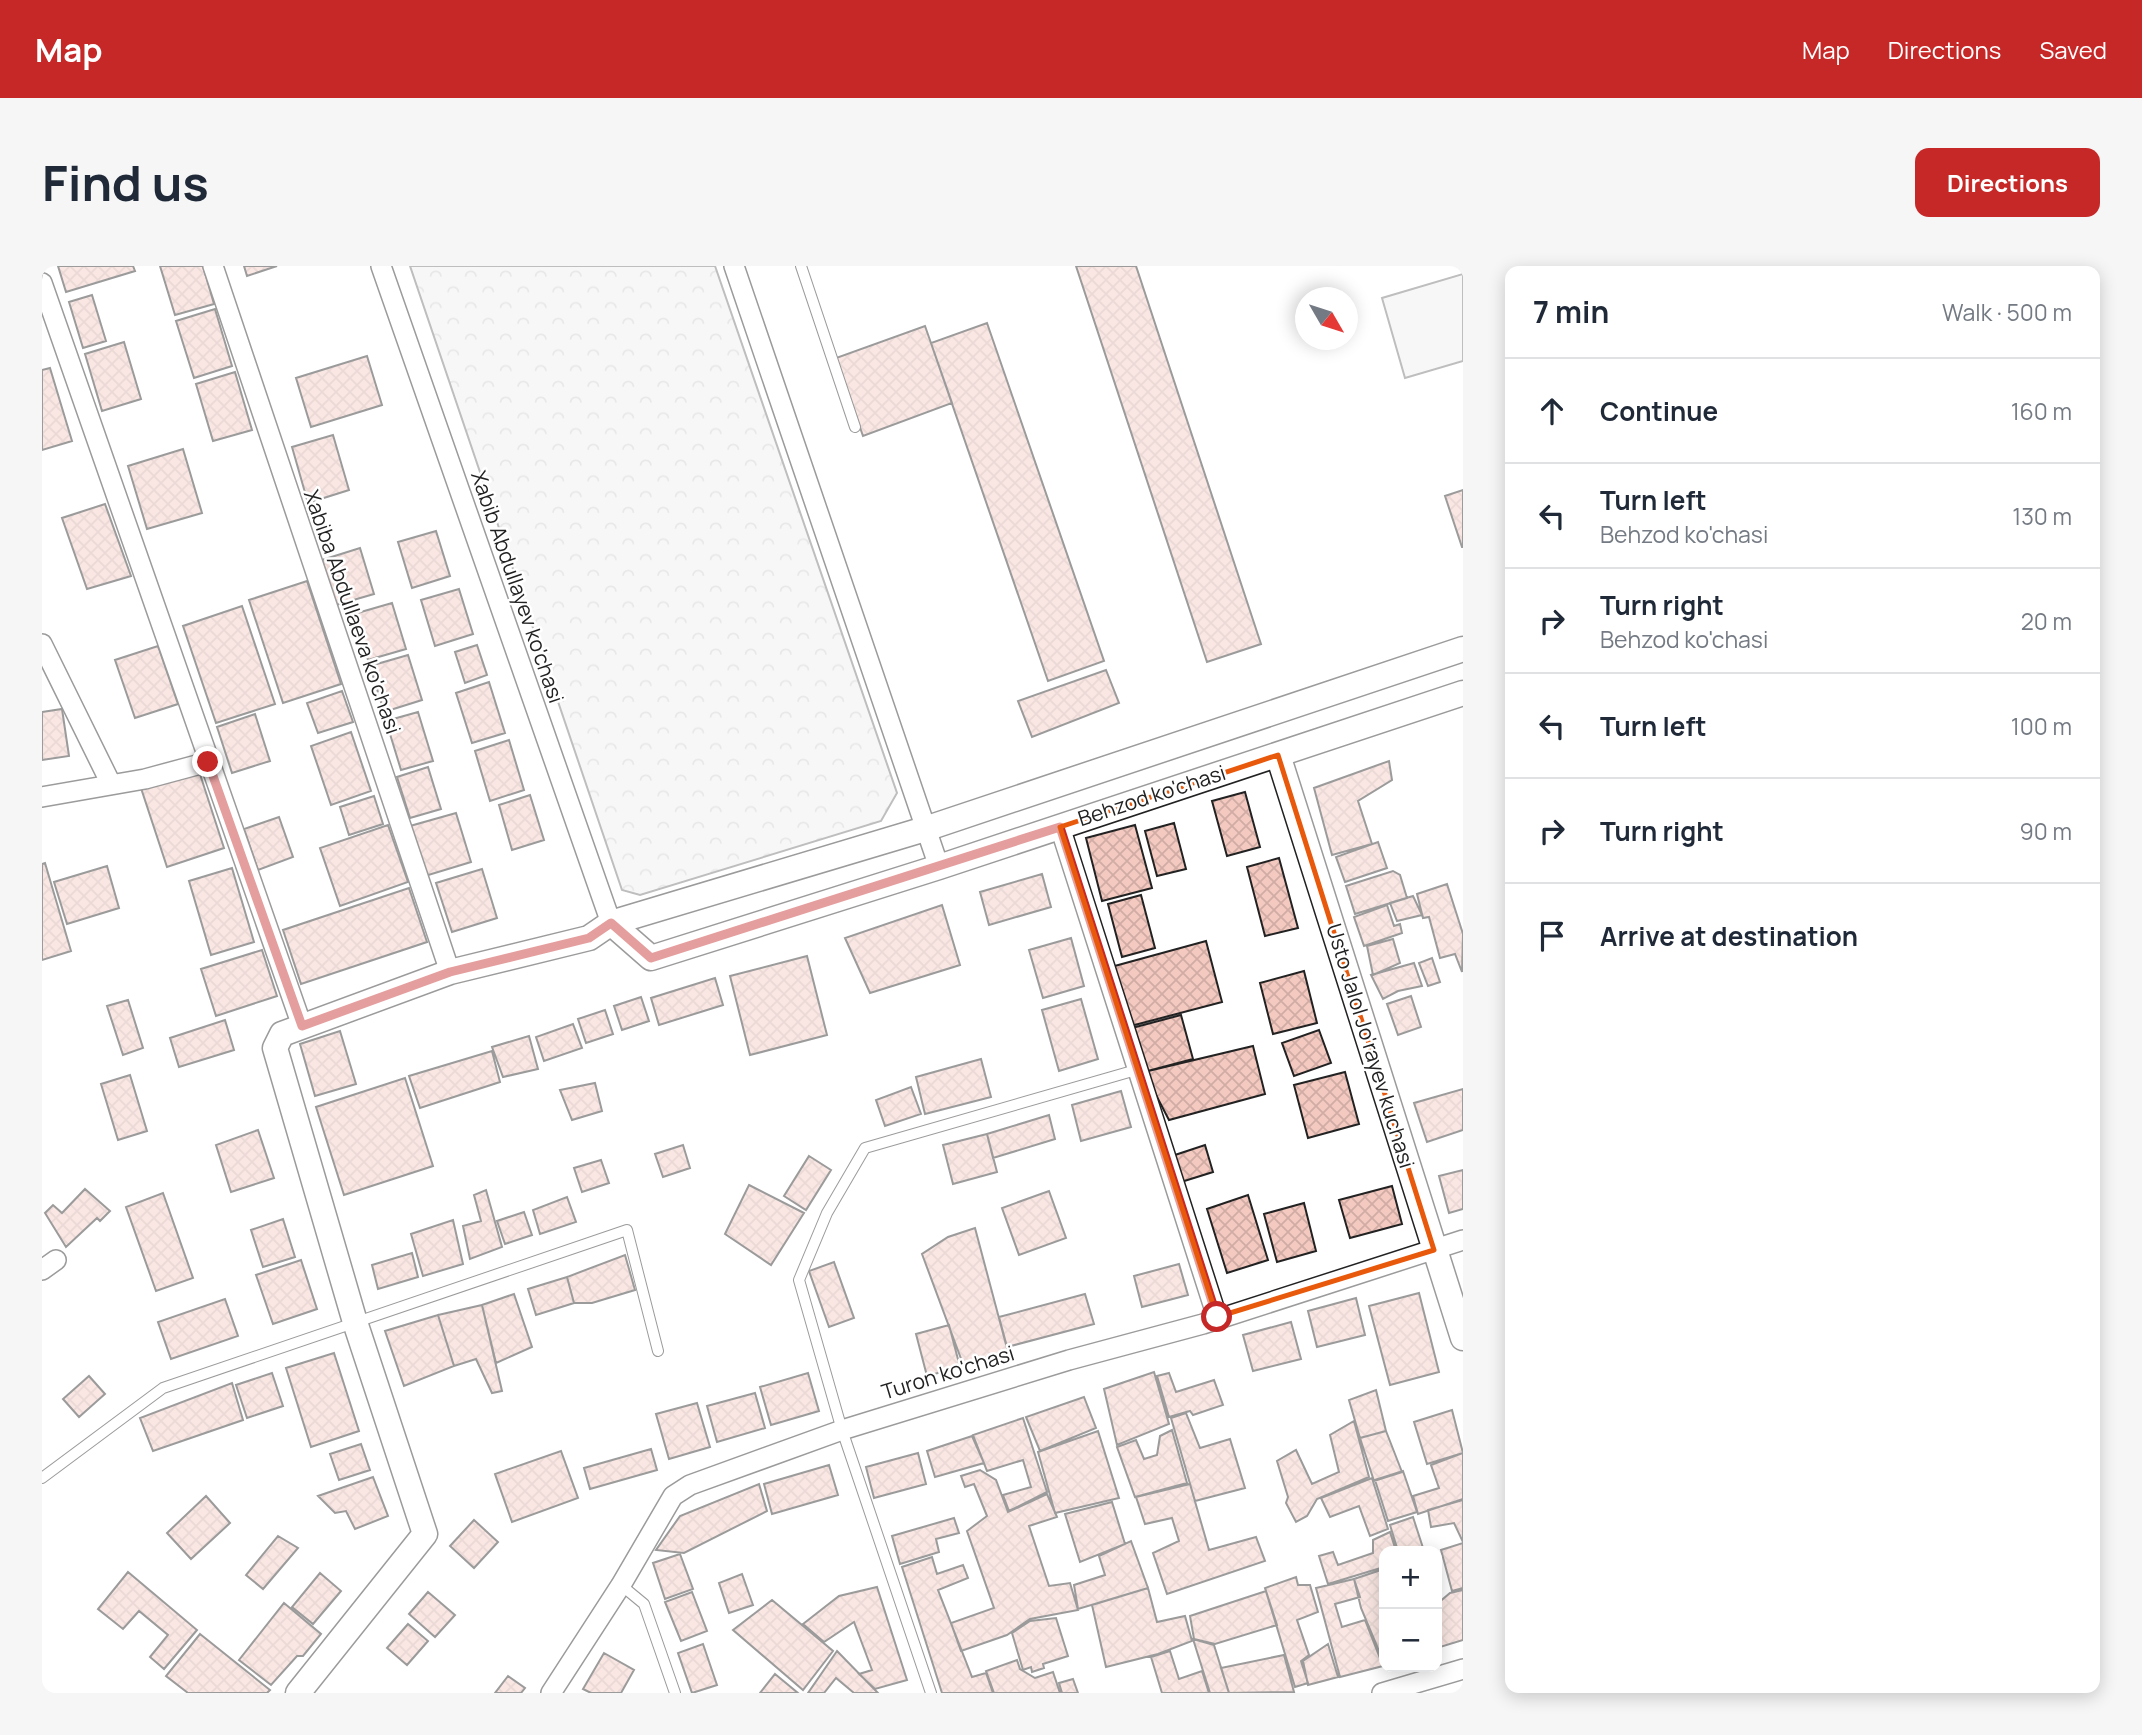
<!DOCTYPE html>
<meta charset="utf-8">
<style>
body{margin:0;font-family:Manrope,sans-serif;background:#f6f6f7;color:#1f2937}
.controls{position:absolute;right:21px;bottom:21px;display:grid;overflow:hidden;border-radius:14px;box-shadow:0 4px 18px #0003}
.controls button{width:63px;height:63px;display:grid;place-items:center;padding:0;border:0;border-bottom:2px solid #e0e1e3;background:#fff;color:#1f2937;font:35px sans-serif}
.compass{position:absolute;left:1253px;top:21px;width:63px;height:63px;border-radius:50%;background:#fff;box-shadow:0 4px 18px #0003;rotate:129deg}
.stop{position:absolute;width:21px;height:21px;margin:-16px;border:5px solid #c62828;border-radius:50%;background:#fff}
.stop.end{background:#c62828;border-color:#fff;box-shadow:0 2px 7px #0008}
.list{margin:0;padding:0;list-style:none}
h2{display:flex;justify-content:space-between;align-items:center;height:91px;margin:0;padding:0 28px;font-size:30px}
h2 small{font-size:23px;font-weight:400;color:#747a83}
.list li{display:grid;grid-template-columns:46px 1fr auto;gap:21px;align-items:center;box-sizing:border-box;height:105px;padding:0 28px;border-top:2px solid #e0e1e3}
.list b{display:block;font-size:26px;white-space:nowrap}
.list p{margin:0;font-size:23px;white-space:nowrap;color:#747a83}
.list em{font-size:23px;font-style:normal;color:#747a83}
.icon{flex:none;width:38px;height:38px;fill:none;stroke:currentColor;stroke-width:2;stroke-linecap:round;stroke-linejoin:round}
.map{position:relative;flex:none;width:1421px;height:1427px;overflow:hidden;border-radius:14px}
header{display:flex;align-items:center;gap:42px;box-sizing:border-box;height:98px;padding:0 35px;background:#c62828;color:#fff}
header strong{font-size:33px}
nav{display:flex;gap:38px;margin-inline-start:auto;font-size:24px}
.intro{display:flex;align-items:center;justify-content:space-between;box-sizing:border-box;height:168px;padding:0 42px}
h1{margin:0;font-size:49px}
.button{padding:18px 32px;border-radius:14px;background:#c62828;color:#fff;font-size:24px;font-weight:700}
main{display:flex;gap:42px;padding:0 42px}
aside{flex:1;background:#fff;border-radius:14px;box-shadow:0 4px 18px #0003}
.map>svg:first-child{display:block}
</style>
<header>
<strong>Map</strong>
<nav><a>Map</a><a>Directions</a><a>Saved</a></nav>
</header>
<div class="intro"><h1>Find us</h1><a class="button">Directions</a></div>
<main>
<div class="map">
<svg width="1421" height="1427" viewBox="0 0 1421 1427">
<defs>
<pattern id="forest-crowns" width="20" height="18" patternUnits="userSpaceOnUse" patternTransform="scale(1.75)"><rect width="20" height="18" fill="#eee"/><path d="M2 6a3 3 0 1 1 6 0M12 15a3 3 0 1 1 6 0" fill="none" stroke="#ccc"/></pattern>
<pattern id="building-cross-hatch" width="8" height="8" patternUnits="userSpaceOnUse" patternTransform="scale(1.75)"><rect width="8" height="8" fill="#f3c9c0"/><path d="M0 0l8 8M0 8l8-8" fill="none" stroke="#d0aca5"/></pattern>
</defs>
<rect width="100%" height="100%" fill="#fff"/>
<path fill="url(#forest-crowns)" stroke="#6f6f6f" stroke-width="2" d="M368 0H673L855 527 839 555 598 629 580 624Z"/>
<path fill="#eee" stroke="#6f6f6f" stroke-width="2" d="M1421 8V95L1363 112 1340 32Z"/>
<path fill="url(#building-cross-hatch)" stroke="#222" stroke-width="2" d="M16 0H91L93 5 24 26Z
M118 0H161L172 38 133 49Z
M202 0H235L205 10Z
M1034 0H1094L1219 378 1165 396Z
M50 29 64 75 41 82 27 36Z
M173 43 190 100 152 112 134 55Z
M945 57 1062 395 1006 415 889 77Z
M883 60 910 137 821 170 794 92Z
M82 76 99 133 60 145 43 88Z
M325 90 340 139 269 161 254 112Z
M8 102 30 175 0 184V104Z
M193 106 210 164 171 175 154 118Z
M291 169 307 224 266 237 250 181Z
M141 183 160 247 105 263 86 200Z
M1421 224V281H1420L1403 230Z
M63 238 89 310 45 323 20 252Z
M394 265 408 310 370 322 356 276Z
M318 282 332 328 294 339 280 294Z
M265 315 299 418 241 437 207 334Z
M417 323 431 368 393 380 379 334Z
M350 337 364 383 326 394 312 348Z
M200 340 233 438 174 457 141 360Z
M435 379 445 409 423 417 413 386Z
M116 380 136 438 93 452 73 394Z
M366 389 380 434 342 446 328 400Z
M1064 404 1077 437 990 471 976 435Z
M447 416 463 467 430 477 414 427Z
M300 425 311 456 276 467 265 437Z
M20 443 27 490 0 494V446Z
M376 446 391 495 359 504 344 455Z
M213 448 228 495 190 507 175 461Z
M309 466 329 525 289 539 269 480Z
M467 474 482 524 448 535 433 485Z
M1347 495 1350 514 1316 535 1330 578 1290 589 1272 522Z
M386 501 399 543 368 552 355 511Z
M156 502 182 582 125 601 99 522Z
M1203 526 1218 581 1185 590 1170 535Z
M488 529 502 574 470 584 457 539Z
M332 530 341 558 307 569 298 541Z
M414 547 429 596 383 610 368 560Z
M237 551 251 591 216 604 202 563Z
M1132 557 1144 603 1115 610 1103 565Z
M346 559 366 616 298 640 278 582Z
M1093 559 1110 622 1060 635 1044 572Z
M1336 576 1345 602 1303 616 1294 591Z
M1237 592 1256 662 1223 670 1205 601Z
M3 597 29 685 0 694V598Z
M65 600 77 642 25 658 12 616Z
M190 602 212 676 169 689 147 615Z
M440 603 455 652 410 666 394 617Z
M1351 605 1358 609 1365 632 1313 648 1304 620Z
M1000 608 1009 641 947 659 938 626Z
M1405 618 1421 668 1420 706 1413 688 1398 692 1387 651 1381 652 1375 628Z
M367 622 385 676 259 718 241 664Z
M1099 629 1113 682 1080 691 1066 638Z
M1371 630 1380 649 1355 655 1348 637Z
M900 639 918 699 828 727 803 672Z
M1345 639 1352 660 1358 658 1360 667 1322 680 1312 651Z
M1029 672 1042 720 1001 732 987 684Z
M1351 673 1358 697 1331 709 1325 680Z
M1164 675 1180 736 1085 761 1069 701Z
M220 684 235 730 174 750 159 703Z
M765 690 785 769 708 789 688 710Z
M1390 692 1398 716 1386 720 1377 697Z
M1372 697 1380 720 1356 725 1341 733 1329 709Z
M1262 705 1275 757 1231 768 1218 717Z
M673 712 681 739 617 759 609 732Z
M1369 730 1379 761 1356 769 1345 738Z
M599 731 607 755 580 764 572 740Z
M1039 733 1056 793 1017 805 1000 744Z
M86 734 101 782 81 789 65 740Z
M563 744 571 768 544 777 536 753Z
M1139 749 1151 793 1102 806 1090 762Z
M183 754 192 784 137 801 128 772Z
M531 758 540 782 502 795 494 771Z
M1277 764 1289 797 1252 810 1240 777Z
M298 765 314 818 273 830 258 778Z
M487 770 496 803 461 811 450 781Z
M1211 780 1223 828 1127 854 1102 806Z
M450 785 458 816 378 842 367 810Z
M939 793 949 831 883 848 874 811Z
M1303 806 1317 858 1266 872 1252 819Z
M88 809 105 865 76 874 59 818Z
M363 812 391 900 302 929 274 841Z
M553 817 560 845 530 854 518 824Z
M869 821 879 848 843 860 834 834Z
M1421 823V864L1385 876 1372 837Z
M1079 825 1089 861 1039 875 1030 839Z
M1007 849 1013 873 951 892 945 868Z
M216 864 232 912 189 926 174 879Z
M945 868 955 906 911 918 901 879Z
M641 879 648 902 621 911 613 888Z
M1163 879 1171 906 1136 917 1127 891Z
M767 890 789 904 764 944 742 930Z
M559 894 567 917 540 926 532 902Z
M1421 904V943L1407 947 1397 910Z
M707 919 762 947 729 999 683 968Z
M1350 920 1360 958 1308 972 1297 934Z
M43 923 68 945 58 955 55 952 24 981 3 947 11 939 20 947Z
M444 924 460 981 428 993 421 960 439 955 432 929Z
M1007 925 1024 972 977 989 960 942Z
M121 927 151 1012 114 1025 84 941Z
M1206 929 1226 994 1185 1007 1165 943Z
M525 931 534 956 498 968 491 944Z
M1262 937 1274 985 1235 996 1222 948Z
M482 946 490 969 463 978 455 955Z
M241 953 253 991 221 1001 209 964Z
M411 954 421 998 381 1010 369 968Z
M933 962 966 1086 921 1098 880 988 906 971Z
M370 987 376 1011 336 1023 330 999Z
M583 989 593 1024 550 1037H532L525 1011Z
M259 994 275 1043 231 1058 214 1009Z
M792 996 812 1052 787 1061 767 1005Z
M1137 998 1146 1029 1100 1041 1092 1010Z
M525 1011 532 1037 494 1049 486 1023Z
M1377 1027 1397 1106 1348 1119 1327 1040Z
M472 1028 490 1081 454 1097 440 1039Z
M1043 1028 1052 1058 965 1081 957 1051Z
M1314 1032 1323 1069 1275 1081 1266 1045Z
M183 1033 196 1070 129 1093 116 1056Z
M440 1039 460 1125 450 1127 434 1093 412 1100 396 1049Z
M396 1049 412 1100 362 1120 343 1065Z
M1249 1056 1259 1093 1211 1105 1201 1069Z
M907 1059 918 1101 885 1110 874 1068Z
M292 1087 317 1165 269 1181 244 1102Z
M1112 1106 1127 1158 1075 1179 1062 1123Z
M230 1107 241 1140 205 1152 194 1119Z
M766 1107 777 1145 729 1159 718 1121Z
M1127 1107 1134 1126 1172 1114 1181 1139 1151 1149 1148 1145 1127 1151 1115 1110Z
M47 1110 63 1128 37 1151 21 1133Z
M190 1117 201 1154 111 1185 98 1152Z
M1334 1124 1344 1165 1318 1172 1307 1134Z
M713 1127 723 1162 675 1176 665 1140Z
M1042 1131 1054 1162 998 1185 984 1151Z
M655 1137 668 1181 627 1193 614 1148Z
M1410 1144 1421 1187 1385 1198 1372 1156Z
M1144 1147 1158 1182 1188 1173 1203 1222 1153 1235 1129 1152Z
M981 1152 1005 1226 967 1245 961 1229 989 1221 981 1194 945 1205 931 1169Z
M1312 1155 1327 1211 1275 1233 1265 1250 1254 1256 1244 1237 1246 1231 1235 1195 1254 1184 1270 1218 1297 1206 1288 1169Z
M1130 1164 1145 1217 1093 1231 1075 1181 1094 1174 1102 1193 1115 1189 1118 1170Z
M1056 1165 1077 1232 1013 1247 996 1186Z
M1344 1165 1360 1206 1332 1215 1318 1172Z
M930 1170 942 1197 893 1211 885 1185Z
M319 1178 328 1204 297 1214 288 1188Z
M609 1183 615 1204 548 1223 542 1202Z
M519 1185 536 1232 470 1256 453 1208Z
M876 1187 884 1218 832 1232 824 1201Z
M1421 1187V1233L1376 1248 1371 1230 1397 1222 1389 1199Z
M787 1199 796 1229 730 1248 722 1218Z
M938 1204 954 1214 966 1246 1005 1228 1015 1251 987 1260 1007 1320 1028 1317 1036 1344 988 1353 965 1369 919 1385 909 1357 952 1342 925 1265 945 1250 932 1218 923 1221 919 1210Z
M1361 1205 1375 1246 1346 1255 1333 1214Z
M331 1211 346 1250 313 1263 304 1245 293 1247 276 1230Z
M1330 1212 1346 1263 1328 1270 1317 1240 1288 1251 1279 1232Z
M717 1218 725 1245 642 1287 614 1284 638 1250Z
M1148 1218 1167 1284 1214 1271 1223 1295 1125 1328 1111 1287 1137 1275 1130 1252 1103 1258 1094 1231Z
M164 1230 188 1257 149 1293 125 1267Z
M1421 1234V1276L1412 1257 1389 1261 1386 1244Z
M1070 1236 1083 1278 1038 1296 1023 1248Z
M1371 1251 1382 1285H1356L1348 1259Z
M912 1252 917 1267 894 1273 897 1286 858 1298 850 1270Z
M432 1254 456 1276 432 1302 408 1280Z
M1348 1266 1354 1285H1342V1301L1286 1318 1277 1290 1291 1286 1296 1299 1331 1287V1274Z
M236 1270 256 1282 221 1323 204 1309Z
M1089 1275 1106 1322 1036 1343 1032 1319 1063 1309 1057 1290Z
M1421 1277V1322L1410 1325 1399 1284Z
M638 1288 651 1323 623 1333 611 1297Z
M890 1291 895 1308 921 1299 926 1312 896 1324 930 1411 944 1407 951 1427H900L860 1301Z
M1342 1303V1325L1338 1326 1342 1340V1397L1319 1342 1312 1313Z
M86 1306 155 1364 122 1403 108 1391 126 1369 97 1345 81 1363 56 1343Z
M278 1307 299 1325 271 1358 250 1341Z
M700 1308 711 1339 687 1347 677 1317Z
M1254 1311 1256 1319H1268L1276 1346 1255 1354 1267 1389 1259 1395 1266 1417 1253 1421 1223 1322Z
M1312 1313 1318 1331 1293 1338 1300 1361 1323 1354 1341 1400 1298 1411 1274 1322Z
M835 1321 865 1414 833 1423 817 1408 830 1404 812 1356 782 1376 761 1358 797 1330Z
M1106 1322 1115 1356 1143 1350 1150 1375 1116 1388 1064 1401 1050 1339Z
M1421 1324V1374L1395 1382V1338L1408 1327Z
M1224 1325 1235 1359 1173 1378 1152 1373 1148 1350Z
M386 1326 413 1349 393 1371 367 1348Z
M650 1326 665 1365 639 1375 623 1336Z
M730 1334 791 1385 761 1424 691 1364Z
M242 1337 279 1368 261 1390H255L229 1419 197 1394Z
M1014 1352 1026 1390 1001 1398 1002 1402 990 1406 989 1401 981 1404 970 1367 988 1355Z
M366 1358 386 1375 365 1399 345 1382Z
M158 1368 228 1424 225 1427H146L124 1410Z
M1151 1373 1172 1379 1187 1427H1168Z
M661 1378 675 1419 650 1427 636 1387Z
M1286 1378 1296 1411 1266 1419 1261 1395Z
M795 1385 836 1427H812L794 1412 782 1427H766Z
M1128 1385 1137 1413 1160 1405 1167 1427H1120L1109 1391Z
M562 1387 592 1404 579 1427H549L541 1423Z
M1242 1389 1252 1426 1187 1427 1179 1402Z
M975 1394 978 1403 993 1412 1011 1406 1018 1427H952L944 1405Z
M733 1408 756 1427H718Z
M466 1410 483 1422 479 1427H453Z
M1031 1413 1036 1427H1020L1017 1417Z"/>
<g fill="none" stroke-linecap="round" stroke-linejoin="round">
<g stroke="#222" stroke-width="12">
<path id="service" d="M759 0 813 161
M0 1212 121 1122 585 964 616 1085
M579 1319 602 1338 633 1427
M889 1427 800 1164 757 1014 785 947 823 882 1094 804"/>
</g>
<g stroke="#222" stroke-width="22">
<path id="minor" d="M171 0 408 706
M339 0 569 657
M692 0 897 601
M0 17 260 760
M0 378 69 518
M0 531 103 513 166 496
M1018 561 1175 1051
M0 1004 14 994
M509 1427 579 1319 631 1230 648 1219 800 1164 1027 1094 1161 1058 1421 974
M1340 1427 1421 1403"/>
</g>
<g stroke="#222" stroke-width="27">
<path id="tertiary" d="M1236 489 1421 1072
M569 657 609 692 897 601 1421 427
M256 1427 383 1268 313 1056 233 782 240 768 408 706 547 672 569 657 883 563 1421 383"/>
</g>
<use href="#service" stroke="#fff" stroke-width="10"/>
<use href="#minor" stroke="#fff" stroke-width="19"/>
<use href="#tertiary" stroke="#fff" stroke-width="24"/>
</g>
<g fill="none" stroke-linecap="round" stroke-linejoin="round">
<path stroke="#c62828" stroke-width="9" d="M166 496 260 760 408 706 547 672 569 657 609 692 1018 561 1175 1051"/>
</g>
<path d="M0 0H1421V1427H0ZM1236 489 1392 984 1175 1051 1018 561Z" fill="#fff" fill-opacity=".55" fill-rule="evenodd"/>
<path fill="none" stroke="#e8590c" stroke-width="5" stroke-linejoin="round" d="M1236 489 1392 984 1175 1051 1018 561Z"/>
<g text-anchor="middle" stroke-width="5" stroke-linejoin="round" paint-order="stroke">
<g font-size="21" fill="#222" stroke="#fff">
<text transform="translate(475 321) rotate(71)" y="7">Xabib Abdullayev ko'chasi</text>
<text transform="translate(310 346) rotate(71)" y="7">Xabiba Abdullaeva ko'chasi</text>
<text transform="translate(1110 530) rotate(-18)" y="7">Behzod ko'chasi</text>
<text transform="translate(1328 780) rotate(73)" y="7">Usto Jalol Jo'rayev kuchasi</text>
<text transform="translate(906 1107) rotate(-17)" y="7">Turon ko'chasi</text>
</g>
</g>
</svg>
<div class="controls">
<button>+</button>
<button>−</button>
</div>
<svg class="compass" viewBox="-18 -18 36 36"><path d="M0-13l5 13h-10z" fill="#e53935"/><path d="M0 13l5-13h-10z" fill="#747a83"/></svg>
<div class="stop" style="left:1175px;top:1051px"></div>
<div class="stop end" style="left:166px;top:496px"></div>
</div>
<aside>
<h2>7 min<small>Walk · 500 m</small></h2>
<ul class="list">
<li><svg class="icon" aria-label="ahead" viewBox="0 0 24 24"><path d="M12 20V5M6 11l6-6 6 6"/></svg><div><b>Continue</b></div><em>160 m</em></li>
<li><svg class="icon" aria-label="left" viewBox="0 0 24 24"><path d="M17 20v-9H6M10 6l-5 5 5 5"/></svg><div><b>Turn left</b><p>Behzod ko'chasi</p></div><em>130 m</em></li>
<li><svg class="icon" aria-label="right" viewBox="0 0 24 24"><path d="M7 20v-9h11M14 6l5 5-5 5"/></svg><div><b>Turn right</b><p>Behzod ko'chasi</p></div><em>20 m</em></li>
<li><svg class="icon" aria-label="left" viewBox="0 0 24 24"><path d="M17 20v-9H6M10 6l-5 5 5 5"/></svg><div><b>Turn left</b></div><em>100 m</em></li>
<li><svg class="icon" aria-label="right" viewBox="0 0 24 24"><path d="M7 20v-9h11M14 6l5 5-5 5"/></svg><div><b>Turn right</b></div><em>90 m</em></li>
<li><svg class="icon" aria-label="arrive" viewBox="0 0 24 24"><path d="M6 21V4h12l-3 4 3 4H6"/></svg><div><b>Arrive at destination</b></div></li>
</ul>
</aside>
</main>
